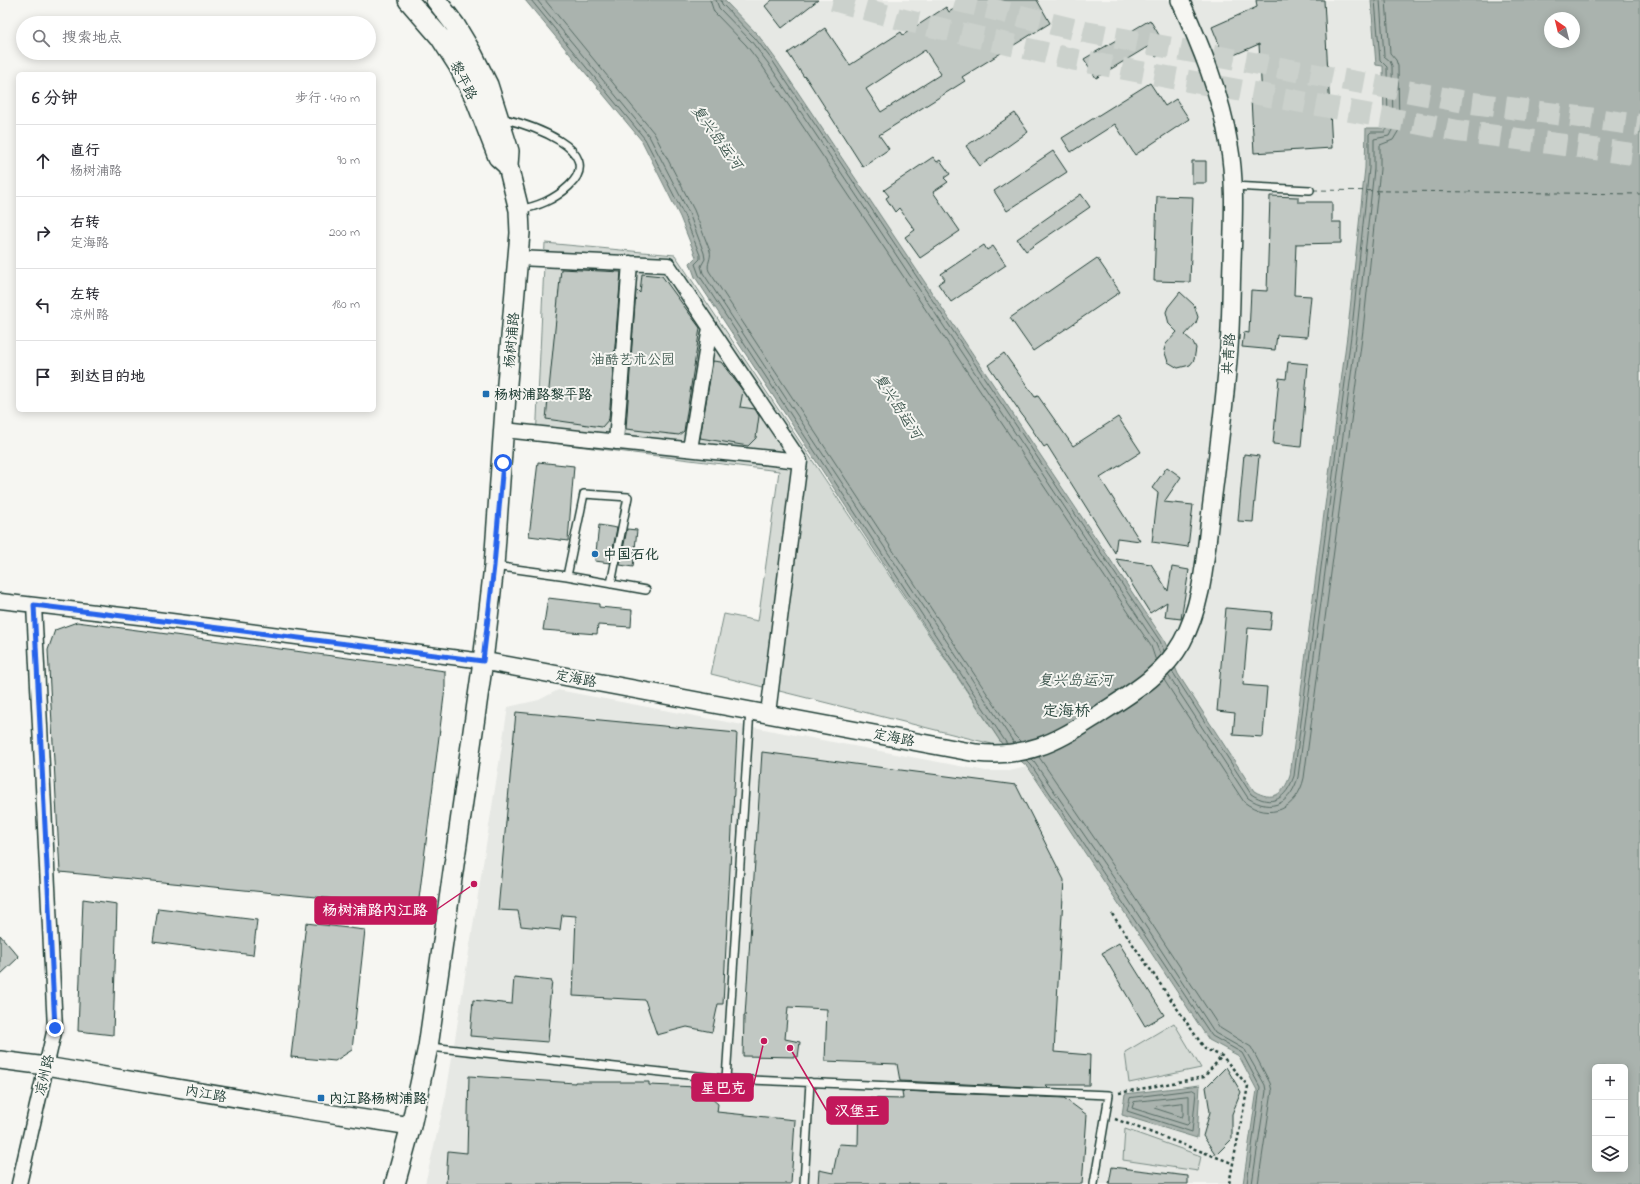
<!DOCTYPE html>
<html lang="zh">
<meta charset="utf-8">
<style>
body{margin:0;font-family:"Indie Flower","LXGW WenKai TC",sans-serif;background:#f7f7f7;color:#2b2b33}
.controls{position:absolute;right:12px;bottom:12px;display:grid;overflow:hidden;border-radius:6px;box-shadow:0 2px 10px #0003}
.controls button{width:36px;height:36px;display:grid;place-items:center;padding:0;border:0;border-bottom:1px solid #e1e1e2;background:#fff;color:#2b2b33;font:20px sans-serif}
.compass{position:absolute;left:1544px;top:12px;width:36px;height:36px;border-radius:50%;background:#fff;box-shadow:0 2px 10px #0003;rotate:325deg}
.stop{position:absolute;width:12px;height:12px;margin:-9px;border:3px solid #2563eb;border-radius:50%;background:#fff}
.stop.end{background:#2563eb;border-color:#fff;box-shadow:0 1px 4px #0008}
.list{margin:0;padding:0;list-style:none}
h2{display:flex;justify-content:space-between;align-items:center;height:52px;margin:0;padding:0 16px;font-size:17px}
h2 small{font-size:13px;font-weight:400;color:#7c7c81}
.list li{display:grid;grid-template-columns:26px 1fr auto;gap:12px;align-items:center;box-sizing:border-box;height:72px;padding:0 16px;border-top:1px solid #e1e1e2}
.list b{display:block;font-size:15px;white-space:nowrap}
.list p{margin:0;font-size:13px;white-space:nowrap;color:#7c7c81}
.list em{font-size:13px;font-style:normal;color:#7c7c81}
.icon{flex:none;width:22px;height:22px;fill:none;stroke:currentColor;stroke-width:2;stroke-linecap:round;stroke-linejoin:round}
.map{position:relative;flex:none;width:1640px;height:1184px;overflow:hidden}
.search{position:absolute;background:#fff;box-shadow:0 2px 10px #0003;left:16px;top:16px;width:360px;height:44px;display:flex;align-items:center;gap:10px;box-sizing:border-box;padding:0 14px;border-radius:22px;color:#7c7c81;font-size:15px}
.panel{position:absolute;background:#fff;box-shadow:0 2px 10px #0003;left:16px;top:72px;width:360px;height:340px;border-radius:6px}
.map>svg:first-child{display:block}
</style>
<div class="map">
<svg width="1640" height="1184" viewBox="0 0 1640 1184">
<rect width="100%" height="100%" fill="#f6f6f2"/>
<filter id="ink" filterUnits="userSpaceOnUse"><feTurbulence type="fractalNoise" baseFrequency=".025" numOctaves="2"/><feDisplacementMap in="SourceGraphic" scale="8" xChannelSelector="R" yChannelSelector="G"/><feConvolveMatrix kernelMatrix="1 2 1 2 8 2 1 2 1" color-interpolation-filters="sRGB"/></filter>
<g filter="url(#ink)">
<path fill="#e6e8e4" d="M724 0H1371L1376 64 1383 66 1384 128H1366L1365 168 1348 328 1290 776 1286 785 1276 796 1268 797 1254 791 1178 674 1164 639 775 58 758 35Z
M558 690 986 771H1009L1027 767 1209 1040 1239 1056 1257 1090 1243 1184H425L446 1095 508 707 539 700Z"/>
<path fill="#d6dbd6" stroke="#7a8c85" d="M545 243 675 255 1004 747 711 674 724 614 758 621 779 471 536 441Z
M1174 1023 1201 1068 1129 1083 1125 1052Z
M1125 1129 1201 1156 1198 1171 1123 1160Z"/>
<path fill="#aab3ae" stroke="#72847d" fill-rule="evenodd" d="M525 0H724L758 35 775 58 1164 640 1178 674 1254 791C1273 802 1283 795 1290 776L1348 328 1365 168 1366 128H1384L1383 66 1376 65 1371 0H1640V1184H1243L1257 1090 1239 1056 1209 1040 1028 767 1004 747 695 277 690 263 696 257 680 217 642 141ZM1550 18H1574V42H1550ZM1595 1067H1625V1169H1595Z
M1200 1085 1197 1138 1122 1115 1125 1094Z"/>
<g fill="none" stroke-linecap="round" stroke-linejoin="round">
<path stroke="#576c65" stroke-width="1" d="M531 0 645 139 684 215 700 255V259L695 264 699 275 1007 744
M537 0 649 136 689 213 704 253 705 259 701 266 703 273 1014 743
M545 0 654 133 694 210 710 251C712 258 706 264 709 271L1015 736 1021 742
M710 0 714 12 746 45 763 67 1151 646 1156 661
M716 0 719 8 751 41 768 63 1156 644 1161 656
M721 0 722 4 755 38 772 60 1160 641 1164 651
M1172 671 1251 794C1272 808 1286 799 1294 776L1352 328 1369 168V134L1371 132H1385L1388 128 1387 67 1380 60 1375 0
M1168 675 1248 798C1272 814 1291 803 1298 777L1357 329 1374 169V139L1389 136 1393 128 1392 66 1390 61 1384 56 1380 0
M1164 680 1244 802C1270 822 1297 809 1304 778L1363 330 1380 169V145L1393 140 1399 130 1398 66 1396 60 1390 53 1386 0
M1039 757 1125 883 1220 1028 1251 1047 1270 1083 1272 1091 1258 1184
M1032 759 1120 887 1215 1033 1245 1050 1265 1085 1266 1091 1252 1184
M1026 760 1031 765 1212 1036 1242 1053 1260 1087 1247 1184
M1193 1090 1196 1092 1192 1132 1127 1111 1130 1098Z
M1189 1096V1123L1187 1125 1132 1108 1134 1102Z
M1183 1103V1115L1182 1117 1154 1108 1156 1106Z"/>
<path stroke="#425a52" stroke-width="1" stroke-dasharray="5 4" stroke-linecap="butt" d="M1313 190 1640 194"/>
</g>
<path fill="#c1c8c3" stroke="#1f3d34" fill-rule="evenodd" d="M772 0H818L782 28 765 6Z
M968 0H1037L1050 23 962 77 965 81 879 135 889 149 863 167 805 76 804 77 788 53 825 28 850 65 901 32 903 35 946 7 949 12ZM925 50 941 74 881 112 866 89Z
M1256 0H1324L1332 148 1254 153 1251 99 1262 98 1259 44 1225 59 1212 27 1257 7Z
M1150 20 1168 50 1156 57 1149 46 1096 78 1084 59Z
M1150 83 1165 106 1176 99 1189 119 1135 155 1115 124 1071 152 1062 138Z
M1015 113 1028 132 980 166 966 146Z
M1053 151 1067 172 1007 211 994 191Z
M933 157 937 162 940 160 950 174 944 178 948 182 933 192 960 231 920 258 905 237 915 230 899 208 895 212 886 198 889 196 884 190Z
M1192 161H1206V183H1192Z
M1081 194 1090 207 1026 251 1017 239Z
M1157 196 1193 197 1190 282 1154 281Z
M1270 196 1298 197V202H1332V222H1341V243L1296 244 1294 295 1311 296 1307 337 1277 335 1275 350 1242 347 1244 332 1249 333 1251 290 1267 291Z
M984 245 987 250 993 246 1006 265 951 302 938 284 945 279 941 274Z
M1097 258 1120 292 1033 351 1010 318Z
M561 269 621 272 609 419 602 427 546 419Z
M642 274 662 276 700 328 684 431 679 435 626 429 636 289 640 293Z
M1180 292 1194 305 1198 317 1196 323 1185 335 1193 342 1196 348 1194 360 1190 365 1178 368 1168 362 1164 350 1166 344 1177 332 1169 324 1166 312 1168 307Z
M1004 353 1035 397 1038 396 1073 446 1118 417 1141 452 1100 478 1140 541 1117 538 1115 553 1047 445 1044 447 988 365Z
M713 361 721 362 743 391 740 407 755 409 759 416 756 438 748 446 700 438Z
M1288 362 1308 364 1301 447 1273 444 1279 378 1286 379Z
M1244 454 1259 456 1253 522 1238 521Z
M538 462 574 466 568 541 529 536Z
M1167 467 1181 477 1164 502 1193 505 1188 547 1152 542 1158 493 1152 488Z
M599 525 617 528 610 563 595 561Z
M627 529 637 530 633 567 620 565Z
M1116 559 1151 564 1168 591 1172 567 1189 570 1181 619 1165 617 1167 602 1150 613Z
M548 598 599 604V607L632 610 631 627 598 625 597 634 543 630Z
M1226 608 1272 612 1270 630 1248 628 1243 685 1267 687 1263 737 1233 735 1235 713 1217 711Z
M77 622 445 671V688L418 907 60 872 48 650 55 630Z
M516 712 737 733 723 1004H718L712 1032 687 1027 657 1035 645 1000 573 996 576 916 562 915 560 930 521 926 518 911 498 910Z
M762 752 1016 785 1064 880 1054 1052 1090 1055 1089 1085H1046L1049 1088 900 1081 897 1064 825 1061 827 1009 788 1007 785 1039 800 1042 798 1057 743 1056 744 1016H745Z
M83 899 117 904 113 1035 78 1031Z
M158 908 257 920 253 955 153 942Z
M306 923 365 930 352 1050 335 1061 291 1057Z
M0 935 19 957 0 975Z
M1119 943 1164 1015 1145 1026 1102 953Z
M514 977 552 981 549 1006 551 1007 548 1042 470 1036 473 1000 512 1004Z
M1226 1067 1241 1092 1232 1114V1139L1216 1155 1203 1136 1210 1112 1206 1087Z
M469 1076 575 1083V1082H649V1085L698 1087 718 1104 717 1112 795 1120 791 1184H446L448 1151 467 1153Z
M902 1091 1064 1098 1087 1115 1082 1184H818L819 1170 833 1173 839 1144 858 1145 859 1098 903 1099Z
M1112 1167 1188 1176V1184H1109Z"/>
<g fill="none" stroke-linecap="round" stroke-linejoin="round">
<path stroke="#cbd1cc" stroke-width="22" stroke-dasharray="22 11" stroke-linecap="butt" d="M833 0 900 19 1076 60 1458 131 1640 155
M955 0 1085 32 1465 102 1640 125"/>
<g stroke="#1f3d34" stroke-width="10">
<path id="service" d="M501 118C526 124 608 149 569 186 554 200 538 206 519 210
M1232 186 1310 190
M494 566 567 576 646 590
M567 576 584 494 628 497 611 584
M430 1047 726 1079 1109 1095 1094 1184
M726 1079 750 710
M804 1184 810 1082"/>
</g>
<g stroke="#1f3d34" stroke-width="17">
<path id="minor" d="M518 258 668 265 800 461 768 713
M504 430 800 461
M616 442 630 263
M690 449 710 328
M0 601 156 619 483 661
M19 1184 55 1028 34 605"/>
</g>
<g stroke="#1f3d34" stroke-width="20">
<path id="tertiary" d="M483 661 976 753C997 755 1018 754 1038 747 1060 740 1079 727 1098 715 1130 694 1163 676 1182 642 1204 602 1205 554 1211 510 1218 456 1225 402 1229 348 1231 320 1231 291 1232 262 1233 224 1236 183 1229 145 1221 95 1201 46 1180 0
M0 1060 46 1066 307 1110 411 1126"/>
</g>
<g stroke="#1f3d34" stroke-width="22">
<path id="secondary" d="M408 0 440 37 458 65 475 98 498 157 508 166
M395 1184 411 1126 428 1047 483 661 494 566 506 395 520 233 519 210 508 166 509 151 488 85 473 55 455 25 436 0"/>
</g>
<path stroke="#1f3d34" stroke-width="2.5" stroke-dasharray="3 3" stroke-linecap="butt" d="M1112 914 1205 1049 1222 1056 1248 1086 1229 1184
M1119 1093 1204 1077 1222 1056
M1115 1119 1232 1163"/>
<use href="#service" stroke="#f6f6f2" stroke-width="7"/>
<use href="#minor" stroke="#f6f6f2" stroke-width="14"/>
<use href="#tertiary" stroke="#f6f6f2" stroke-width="17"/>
<use href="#secondary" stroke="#f6f6f2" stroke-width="19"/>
</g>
</g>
<g fill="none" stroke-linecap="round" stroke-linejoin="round" filter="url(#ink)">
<path stroke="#2563eb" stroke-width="5" d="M55 1028 34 605 483 661 494 566 503 463"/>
</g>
<g fill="#1f6fb2" stroke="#f6f6f2" stroke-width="1.5">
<rect x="482" y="390" width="8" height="8" rx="2"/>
<circle cx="595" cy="554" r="4"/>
<rect x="317" y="1094" width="8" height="8" rx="2"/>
</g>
<g text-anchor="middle" stroke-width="4" stroke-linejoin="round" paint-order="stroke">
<g font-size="14" fill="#1f3d34" stroke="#f6f6f2">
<text transform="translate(464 80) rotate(63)" y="5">黎平路</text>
<text transform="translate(511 340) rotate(-85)" y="5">杨树浦路</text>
<text transform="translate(1228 354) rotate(-86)" y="5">共青路</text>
<text transform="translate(576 678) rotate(10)" y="5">定海路</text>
<text transform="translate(894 737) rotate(11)" y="5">定海路</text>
<text transform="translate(44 1075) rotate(-77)" y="5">凉州路</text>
<text transform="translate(206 1093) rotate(10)" y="5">内江路</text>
</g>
<g font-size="14" fill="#445d54" stroke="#f6f6f2">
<text x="633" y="364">油酷艺术公园</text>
</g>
<g font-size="14" font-weight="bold" fill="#1f3d34" stroke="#f6f6f2" text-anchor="start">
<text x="494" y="399">杨树浦路黎平路</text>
<text x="603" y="559">中国石化</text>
<text x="329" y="1103">内江路杨树浦路</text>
</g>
<g font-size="15" font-style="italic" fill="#425a52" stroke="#f6f6f2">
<text transform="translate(717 137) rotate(54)" y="5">复兴岛运河</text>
<text transform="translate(898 406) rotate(57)" y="5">复兴岛运河</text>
<text x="1075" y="685">复兴岛运河</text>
</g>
<g font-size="16" fill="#1f3d34" stroke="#f6f6f2">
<text x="1066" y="716">定海桥</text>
</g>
</g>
<path fill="none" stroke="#c2185b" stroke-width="1.5" d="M474 884L436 910M764 1041L753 1087M790 1048L827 1111"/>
<g fill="#c2185b" stroke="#f6f6f2" stroke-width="1.5">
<circle cx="474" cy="884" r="4"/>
<circle cx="764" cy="1041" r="4"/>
<circle cx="790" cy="1048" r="4"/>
</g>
<g fill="#c2185b" stroke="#c2185b" stroke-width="1.5">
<rect x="315" y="897" width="121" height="27" rx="4"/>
<rect x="692" y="1074" width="61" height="27" rx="4"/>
<rect x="827" y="1097" width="61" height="27" rx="4"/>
</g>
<g font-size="15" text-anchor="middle" font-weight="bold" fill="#fff">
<text x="375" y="915">杨树浦路内江路</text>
<text x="723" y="1093">星巴克</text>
<text x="857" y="1116">汉堡王</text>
</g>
</svg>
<div class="controls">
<button>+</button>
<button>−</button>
<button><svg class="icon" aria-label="layers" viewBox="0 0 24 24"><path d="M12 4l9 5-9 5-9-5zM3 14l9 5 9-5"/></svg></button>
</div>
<svg class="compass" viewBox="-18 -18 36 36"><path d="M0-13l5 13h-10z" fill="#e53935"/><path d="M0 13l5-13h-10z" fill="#7c7c81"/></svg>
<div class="stop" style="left:503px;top:463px"></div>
<div class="stop end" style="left:55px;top:1028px"></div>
<div class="search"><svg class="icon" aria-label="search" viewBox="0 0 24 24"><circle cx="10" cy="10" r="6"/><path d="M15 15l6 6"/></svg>搜索地点</div>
<section class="panel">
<h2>6 分钟<small>步行 · 470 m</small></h2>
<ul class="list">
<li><svg class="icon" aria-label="ahead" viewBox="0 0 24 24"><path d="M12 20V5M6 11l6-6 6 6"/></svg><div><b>直行</b><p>杨树浦路</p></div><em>90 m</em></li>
<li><svg class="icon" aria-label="right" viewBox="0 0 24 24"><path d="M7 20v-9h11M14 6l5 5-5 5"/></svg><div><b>右转</b><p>定海路</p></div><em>200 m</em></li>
<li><svg class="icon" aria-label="left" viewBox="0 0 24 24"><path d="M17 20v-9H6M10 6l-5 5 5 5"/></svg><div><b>左转</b><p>凉州路</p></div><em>180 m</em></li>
<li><svg class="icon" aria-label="arrive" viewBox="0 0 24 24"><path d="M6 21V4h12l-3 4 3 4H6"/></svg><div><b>到达目的地</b></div></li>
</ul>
</section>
</div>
